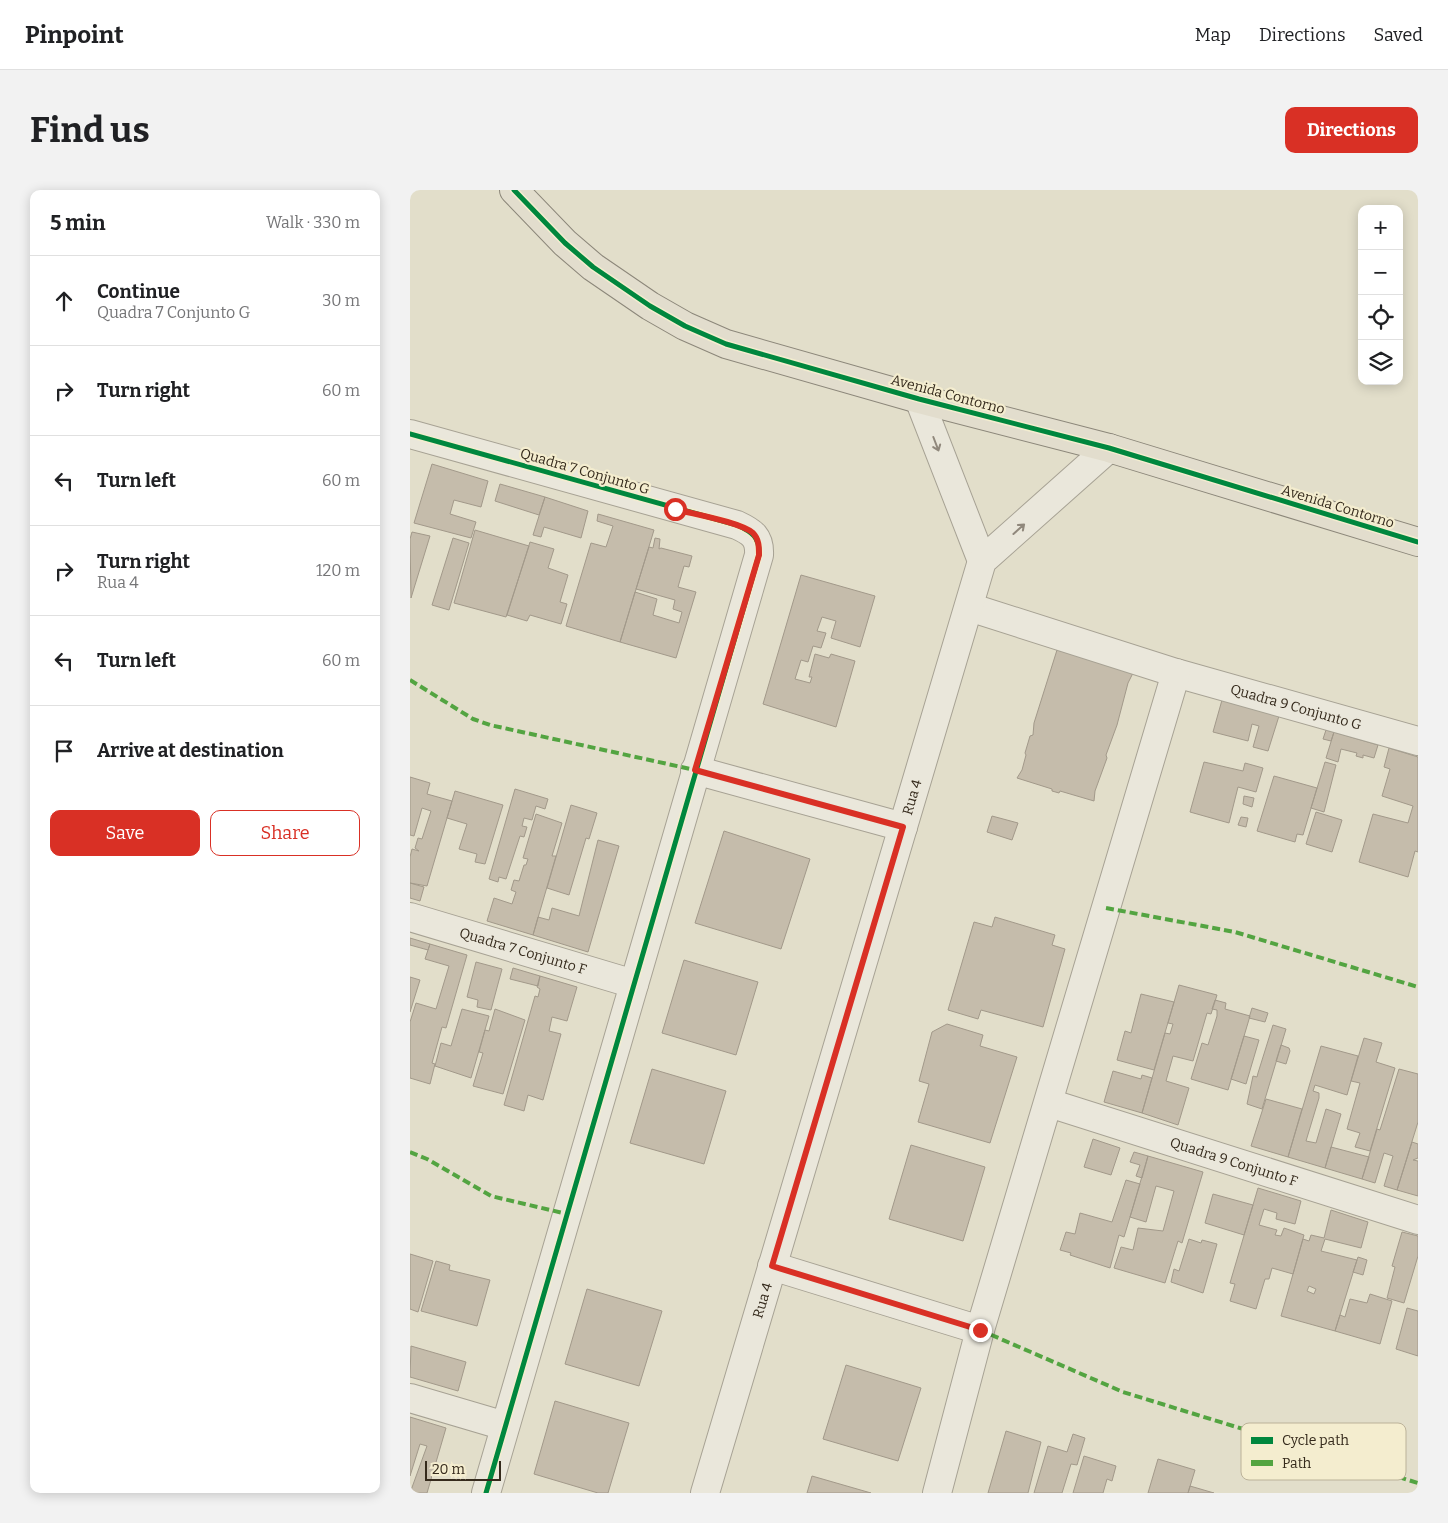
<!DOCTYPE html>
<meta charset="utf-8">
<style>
body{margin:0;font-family:Bitter,serif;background:#f2f2f2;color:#202124}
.controls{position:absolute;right:15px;top:15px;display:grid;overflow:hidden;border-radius:10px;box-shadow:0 2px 12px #0003}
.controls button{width:45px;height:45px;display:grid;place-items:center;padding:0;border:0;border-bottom:1px solid #e0e0e0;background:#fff;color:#202124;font:25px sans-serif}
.scale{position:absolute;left:15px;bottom:12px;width:76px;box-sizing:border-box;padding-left:5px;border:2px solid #352a1c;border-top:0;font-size:14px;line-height:18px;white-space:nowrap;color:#352a1c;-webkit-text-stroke:4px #f4edcf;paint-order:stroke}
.stop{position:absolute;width:15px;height:15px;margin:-11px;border:4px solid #d93025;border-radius:50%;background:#fff}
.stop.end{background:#d93025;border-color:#fff;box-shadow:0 1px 5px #0008}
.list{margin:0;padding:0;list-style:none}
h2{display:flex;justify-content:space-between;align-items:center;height:65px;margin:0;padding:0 20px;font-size:21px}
h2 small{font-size:16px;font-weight:400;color:#757577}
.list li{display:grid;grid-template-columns:32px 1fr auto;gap:15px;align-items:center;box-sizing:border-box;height:90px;padding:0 20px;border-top:1px solid #e0e0e0}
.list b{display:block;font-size:19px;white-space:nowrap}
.list p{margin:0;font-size:16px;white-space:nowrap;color:#757577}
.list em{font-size:16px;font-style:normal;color:#757577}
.actions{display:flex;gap:10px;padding:15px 20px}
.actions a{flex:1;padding:11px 0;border:1px solid #d93025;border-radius:10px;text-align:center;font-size:18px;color:#d93025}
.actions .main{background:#d93025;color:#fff}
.icon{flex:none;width:28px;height:28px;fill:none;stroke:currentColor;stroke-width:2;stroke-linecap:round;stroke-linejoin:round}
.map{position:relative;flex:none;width:1008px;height:1303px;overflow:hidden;border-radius:10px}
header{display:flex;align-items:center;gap:30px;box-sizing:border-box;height:70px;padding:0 25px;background:#fff;border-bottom:1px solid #e0e0e0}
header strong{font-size:24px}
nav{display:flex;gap:28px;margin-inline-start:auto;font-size:18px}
.intro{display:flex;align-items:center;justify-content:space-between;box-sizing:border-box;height:120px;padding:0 30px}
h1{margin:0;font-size:35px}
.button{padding:12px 22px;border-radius:10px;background:#d93025;color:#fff;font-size:18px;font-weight:700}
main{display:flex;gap:30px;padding:0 30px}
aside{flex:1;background:#fff;border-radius:10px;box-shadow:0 2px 12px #0003}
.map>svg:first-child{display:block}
</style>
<header>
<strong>Pinpoint</strong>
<nav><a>Map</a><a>Directions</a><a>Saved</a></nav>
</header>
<div class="intro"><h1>Find us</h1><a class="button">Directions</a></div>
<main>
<aside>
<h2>5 min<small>Walk · 330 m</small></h2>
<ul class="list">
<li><svg class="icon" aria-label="ahead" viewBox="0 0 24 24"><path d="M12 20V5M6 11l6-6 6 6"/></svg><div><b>Continue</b><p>Quadra 7 Conjunto G</p></div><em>30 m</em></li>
<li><svg class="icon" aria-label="right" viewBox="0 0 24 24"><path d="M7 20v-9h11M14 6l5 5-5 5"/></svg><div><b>Turn right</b></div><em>60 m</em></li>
<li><svg class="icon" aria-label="left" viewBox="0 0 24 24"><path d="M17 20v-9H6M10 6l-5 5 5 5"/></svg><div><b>Turn left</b></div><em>60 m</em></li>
<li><svg class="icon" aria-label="right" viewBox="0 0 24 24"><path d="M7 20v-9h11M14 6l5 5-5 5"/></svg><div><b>Turn right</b><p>Rua 4</p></div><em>120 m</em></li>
<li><svg class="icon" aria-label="left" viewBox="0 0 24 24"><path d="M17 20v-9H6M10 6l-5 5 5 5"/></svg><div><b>Turn left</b></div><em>60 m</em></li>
<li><svg class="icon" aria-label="arrive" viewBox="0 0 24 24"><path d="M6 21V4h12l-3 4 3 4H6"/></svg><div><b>Arrive at destination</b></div></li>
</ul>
<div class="actions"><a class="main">Save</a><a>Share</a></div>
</aside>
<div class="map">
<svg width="1008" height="1303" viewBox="0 0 1008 1303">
<rect width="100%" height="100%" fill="#e2deca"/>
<path fill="#c5bcab" stroke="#a2998a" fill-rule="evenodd" d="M22 274 78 291 71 317 44 310 40 324 66 332 61 348 4 333Z
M90 294 135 307 129 325 85 311Z
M135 307 178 321 171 348 134 337 131 347 123 345Z
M188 324 244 340 210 452 156 436 181 353 196 357 203 336 187 331Z
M65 340 119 356 96 427 44 413Z
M2 342 20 346 1 408 0 349Z
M43 348 59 353 39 420 22 415Z
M245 348 250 349 249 359 251 358 282 366 279 377 274 376 268 397 286 402 266 468 210 452 225 402 247 409 243 425 269 433 272 422 263 419 265 410 226 399 239 357 243 358Z
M120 352 144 359 138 378 158 385 150 412 157 414 151 434 120 425 117 431 97 425Z
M391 385 465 406 450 457 421 448 426 431 412 427 407 441 416 443 411 458 403 456 398 472 391 470 385 489 400 493 402 487H399L405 464 419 468 421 464 445 471 426 537 353 514Z
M647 460 689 471 690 473 723 483 718 493 707 535 696 565 697 568 685 601 684 611 650 601 649 603 642 601V599L607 588 612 580 616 565 615 563 620 546 623 545 624 533Z
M812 510 869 526 858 561 843 557 849 536 842 534 838 551 803 542Z
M916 540 924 542 921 551 913 549Z
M924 542 968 555 964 568 953 565V568L946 566 947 563 931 559 928 572 916 568Z
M979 558 1008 567V662L1005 661 998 687 949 672 963 624 998 633 1003 616 972 606 980 579 974 577Z
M794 572 833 581 835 573 853 578 846 602 828 597 819 633 780 622Z
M915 572 926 575 914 622 901 618Z
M864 586 907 598 893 645 887 644 885 652 847 641Z
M0 587 20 593 17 604 42 611 17 696 0 693V667L2 659 9 661 5 658 8 648 12 649 21 621 12 618 4 646 0 645Z
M105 599 138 609 135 619 126 616 122 630 114 628 112 636 117 637 114 647 110 646 96 689 89 687 88 692 79 689Z
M45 601 93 615 75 674 65 672 67 664 49 659 57 634 37 628Z
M834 606 844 608 842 617 833 614Z
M161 615 187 623 179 649 176 648 159 705 137 698Z
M906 622 932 630 922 662 896 654Z
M126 624 152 633 142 666H146L123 745 77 731 84 708 102 714 106 702 101 700 104 690 109 691 114 675H116L118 669 113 668Z
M582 626 608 633 602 650 577 642Z
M831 627 838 628 836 637 828 635Z
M314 641 400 669 371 759 285 733Z
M188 650 209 656 178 762 123 745 128 727 139 730 142 718 169 726Z
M0 693 14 697 10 711 0 708Z
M585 727 645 745 642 755 655 759 633 837 571 820 568 829 538 820 564 732 582 737Z
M0 748 20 754 18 760 0 755Z
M20 754 57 765 36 838 32 837 22 873 25 874 20 894 0 888V832L6 813 26 819 39 776 15 769Z
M274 770 348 792 326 865 252 843Z
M66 772 92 779 81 820 67 817 68 810 57 807Z
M103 778 130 786 128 796 100 789Z
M130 786 167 797 157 831 142 827 139 841 151 844 133 910 118 905 114 921 94 915 125 806 128 807 130 799 127 797Z
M0 787 10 790 0 822Z
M769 795 807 805 801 824 797 823 783 871 763 866 756 891 779 898 768 935 732 923 755 843 760 844 763 834 758 833Z
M731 804 764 812 744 880 707 870 715 841 721 843Z
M805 810 816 813 815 819 840 826 818 900 781 889 792 853 798 855 807 826V820L802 819Z
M842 818 858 823 855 832 839 828Z
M52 819 79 826 61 888 25 876 31 853 41 856Z
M85 819 115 830 93 904 63 896 73 863 69 862 75 840 79 841Z
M537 834 573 845 570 856 607 867 580 953 508 932 519 894 509 891 522 842Z
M863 835 876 839 852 919 837 914 843 886 847 887 848 883Z
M834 846 849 850 836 894 821 889Z
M954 848 972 853 966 872 985 878 960 961 945 957 950 943 937 939 950 893 941 891Z
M871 855 879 858 880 861 876 874 866 871Z
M911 856 948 866 937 905 905 895 903 901 909 903V908L896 951 906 953 916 919 931 924 915 978 878 967Z
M242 879 316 901 294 974 220 953Z
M989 879 1008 884V932L987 1000 974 996 983 966 974 963 965 993 952 989 967 939 970 940Z
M703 881 731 889 732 885 742 888 732 923 694 912Z
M856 909 892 919 878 967 841 956Z
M683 949 710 958 701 985 674 977Z
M1002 952 1008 954V968L1003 970 1008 971V1006L987 1000Z
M501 955 575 977 553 1051 479 1029Z
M921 957 959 967 952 989 915 978Z
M724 962 738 966 732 988 726 986 730 975 720 972Z
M738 966 793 982 772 1053 768 1051 755 1093 704 1078 711 1057 723 1060 728 1038 753 1041 764 1001 746 996 736 1032 720 1027Z
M716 990 730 994 714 1047 709 1045 700 1078 660 1065 661 1063 650 1060 656 1042 665 1044 670 1023 702 1032Z
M848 998 891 1011 885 1034 866 1029 867 1023 854 1019 849 1035 867 1040 865 1045 871 1046 874 1038 894 1045 883 1084 862 1078 859 1089H855L846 1119 820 1111 825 1094 820 1093Z
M803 1004 843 1015 834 1045 795 1033Z
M921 1020 958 1032 951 1058 915 1049 911 1061 947 1070 925 1141 871 1126 893 1049 899 1051 901 1045 914 1048ZM899 1096 906 1099 904 1104 897 1101Z
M992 1042 1008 1046V1066L994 1113 977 1108 985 1077 982 1076Z
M779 1049 791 1053 792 1050 807 1054 793 1103 761 1092 764 1079 769 1081Z
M0 1064 23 1071 8 1122 0 1119Z
M948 1067 957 1070 953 1085 943 1082Z
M26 1071 40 1075 39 1080 80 1090 67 1136 11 1121Z
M177 1099 252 1121 229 1196 155 1174Z
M960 1104 982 1111 970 1154 925 1141 930 1125 935 1127 940 1109 957 1113Z
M997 1118 1008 1121V1166L986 1159Z
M1 1156 56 1172 48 1201 0 1187Z
M436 1175 511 1198 488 1271 413 1249Z
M145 1211 219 1233 198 1303H188L124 1284Z
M0 1227 36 1238 17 1303H0L17 1256 10 1254 0 1286Z
M596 1241 631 1252 618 1303H578Z
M663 1244 675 1248 667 1275 661 1274 652 1303H624L638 1256 657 1262Z
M674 1266 706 1276 702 1291 697 1289 693 1303H663Z
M748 1269 785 1280 778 1303H738Z
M402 1286 461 1303H397Z
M780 1296 804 1303H778Z"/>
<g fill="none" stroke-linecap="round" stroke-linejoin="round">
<g stroke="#a7a294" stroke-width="30">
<g id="minor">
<path d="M509 209 572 371"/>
<path d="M0 244 327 335C342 342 350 347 349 365L76 1303"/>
<path id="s1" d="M559 417 766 483 1008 551"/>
<path d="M285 580 493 637"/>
<path id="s2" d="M0 727 224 794"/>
<path id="s3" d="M639 913 1008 1030"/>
<path d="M362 1076 570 1140"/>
<path d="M0 1208 95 1236"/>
<path id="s4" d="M295 1303 572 371 699 258"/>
<path d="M527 1303 570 1140 766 483"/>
</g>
</g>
<g stroke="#8c877a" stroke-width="30">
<path id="major" d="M104 0 155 53 183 77 240 116 275 136 316 154 509 209 699 258 1008 352"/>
</g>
<use href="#minor" stroke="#eae7db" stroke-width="28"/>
<use href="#major" stroke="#e2ddcd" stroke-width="28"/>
<path stroke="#53a441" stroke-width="4" stroke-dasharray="8 4" stroke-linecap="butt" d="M0 490 63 529 80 535 285 580
M696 718 825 742 1008 797
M0 962 17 969 81 1006 157 1024
M570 1140 713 1202 1008 1293"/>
<g stroke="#f4edcf" stroke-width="8">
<path id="cycleway" d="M104 0 155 53 183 77 240 116 275 136 316 154 509 209 699 258 1008 352
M0 244 327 335C342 342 350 347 349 365L76 1303"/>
</g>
<use href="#cycleway" stroke="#00873e" stroke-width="5"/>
</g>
<defs><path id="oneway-shaft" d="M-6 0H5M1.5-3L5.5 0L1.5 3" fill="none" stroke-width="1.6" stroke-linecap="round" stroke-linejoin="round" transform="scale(1.25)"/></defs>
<g stroke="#90887c">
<use href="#oneway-shaft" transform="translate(526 254) rotate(69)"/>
<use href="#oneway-shaft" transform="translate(609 339) rotate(-42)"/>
</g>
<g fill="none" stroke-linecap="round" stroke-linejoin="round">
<path stroke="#d93025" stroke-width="6" d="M265 319C283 324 330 332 343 343 349 349 349 357 349 365L285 580 493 637 362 1076 570 1140"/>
</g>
<g text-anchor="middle" stroke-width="4.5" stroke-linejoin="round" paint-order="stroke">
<g font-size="14" fill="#352a1c" stroke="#f4edcf">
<text transform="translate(538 204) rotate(15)" y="5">Avenida Contorno</text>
<text transform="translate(175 281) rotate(16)" y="5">Quadra 7 Conjunto G</text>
<text transform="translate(928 316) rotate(17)" y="5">Avenida Contorno</text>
<text dy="5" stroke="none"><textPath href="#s1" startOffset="342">Quadra 9 Conjunto G</textPath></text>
<text dy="5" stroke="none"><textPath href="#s4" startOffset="726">Rua 4</textPath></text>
<text dy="5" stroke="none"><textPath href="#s2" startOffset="118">Quadra 7 Conjunto F</textPath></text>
<text dy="5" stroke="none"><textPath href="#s3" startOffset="194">Quadra 9 Conjunto F</textPath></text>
<text dy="5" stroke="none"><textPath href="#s4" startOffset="201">Rua 4</textPath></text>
</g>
</g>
<rect x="831" y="1233" width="165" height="57" rx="8" fill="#f4edcf" stroke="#bbb299" stroke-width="1"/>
<rect x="841" y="1247" width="22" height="7" fill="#00873e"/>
<rect x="841" y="1270" width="22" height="6" fill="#53a441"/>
<g font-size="14" fill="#352a1c">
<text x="872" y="1255">Cycle path</text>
<text x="872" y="1278">Path</text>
</g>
</svg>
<div class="controls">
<button>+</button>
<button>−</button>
<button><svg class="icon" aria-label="locate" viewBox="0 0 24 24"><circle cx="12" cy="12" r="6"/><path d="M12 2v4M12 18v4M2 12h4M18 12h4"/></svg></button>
<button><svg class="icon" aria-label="layers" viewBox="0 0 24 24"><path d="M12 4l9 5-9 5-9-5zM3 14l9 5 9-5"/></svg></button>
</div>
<div class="scale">20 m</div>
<div class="stop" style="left:265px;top:319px"></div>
<div class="stop end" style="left:570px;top:1140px"></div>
</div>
</main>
